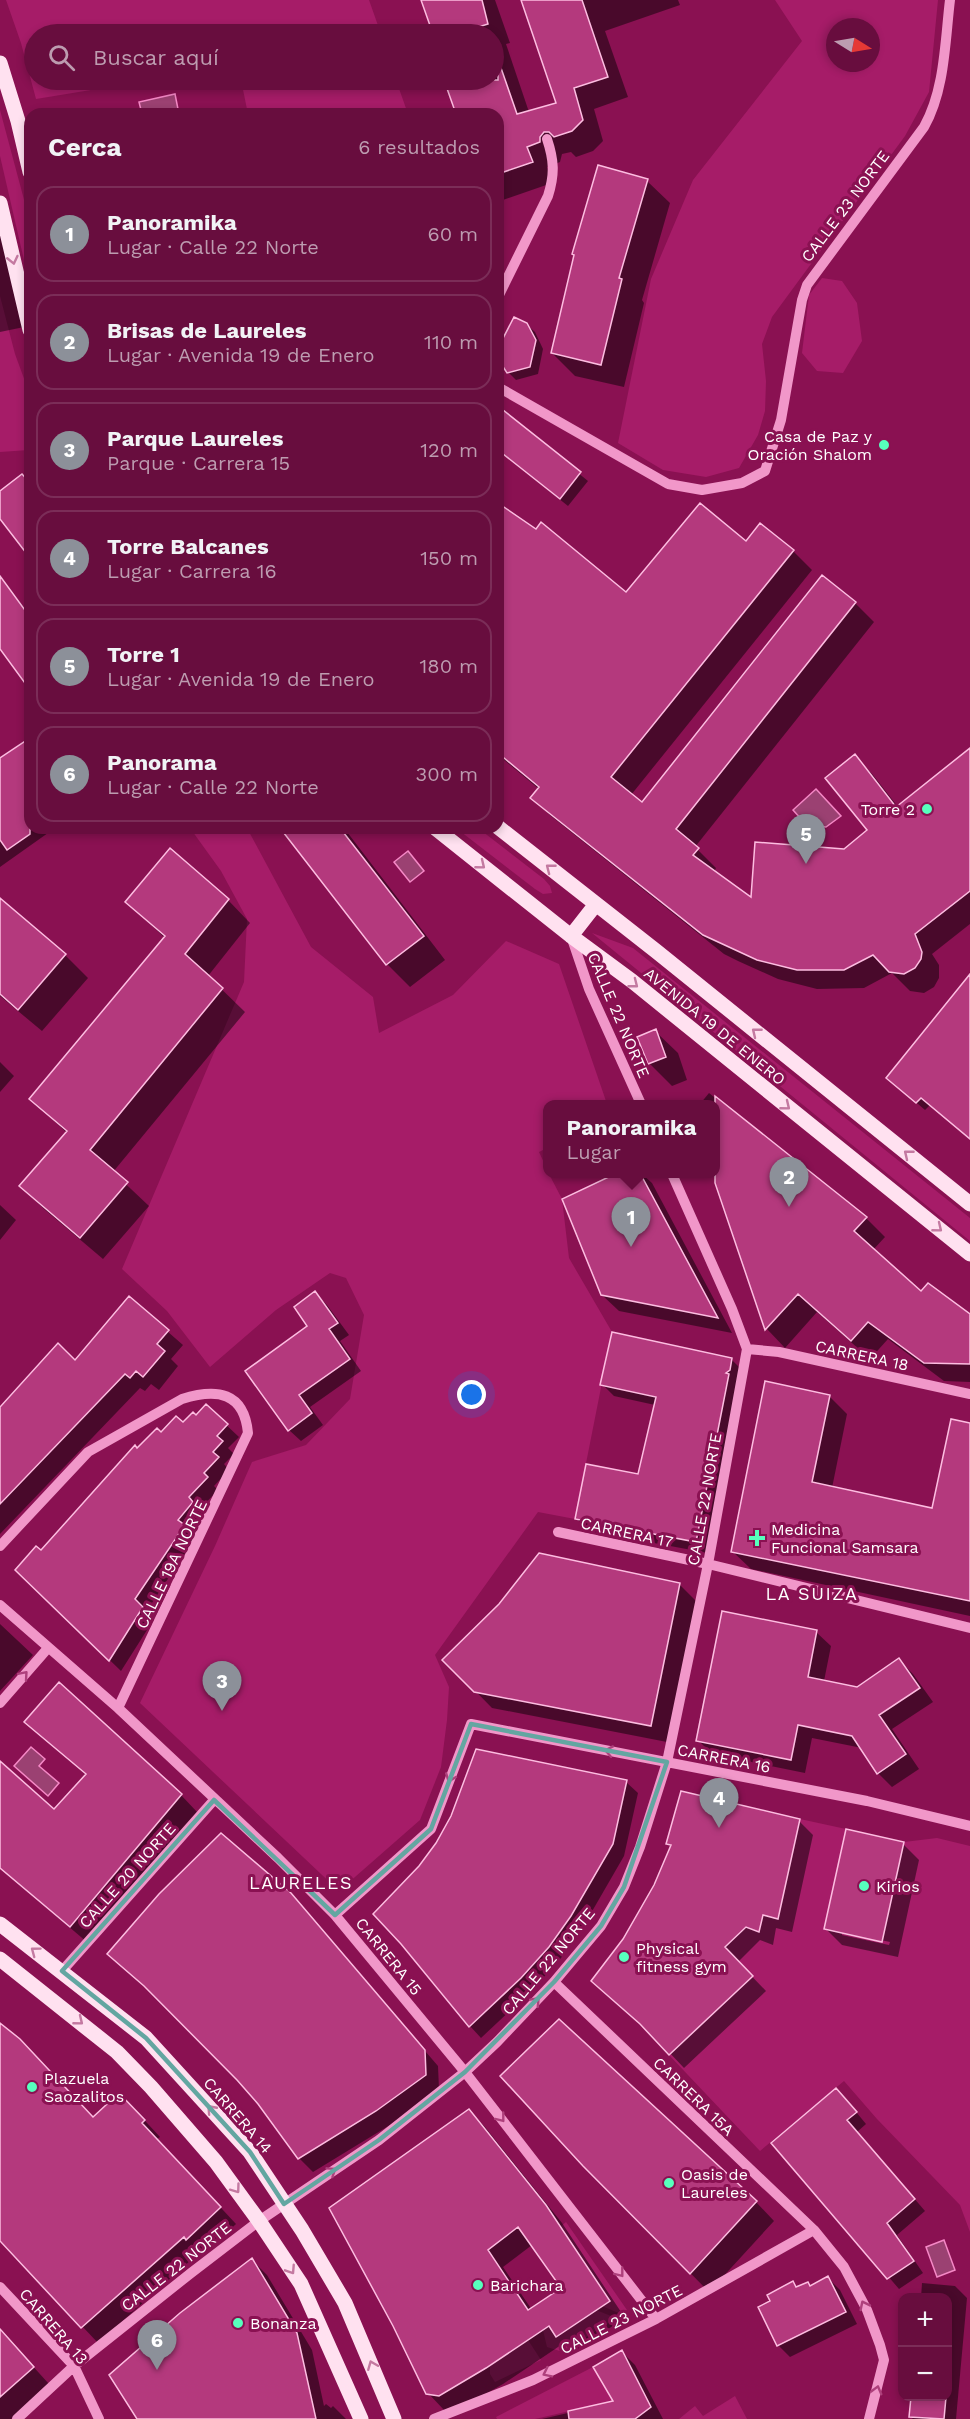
<!DOCTYPE html>
<html lang="es">
<meta charset="utf-8">
<style>
body{margin:0;font-family:"Work Sans",sans-serif;background:#6d1645;color:#f1f3f6}
.controls{position:absolute;right:18px;bottom:18px;display:grid;overflow:hidden;border-radius:12px;box-shadow:0 3px 9px #0003}
.controls button{width:54px;height:54px;display:grid;place-items:center;padding:0;border:0;border-bottom:2px solid #7b2d58;background:#680d3e;color:#f1f3f6;font:30px sans-serif}
.compass{position:absolute;left:826px;top:18px;width:54px;height:54px;border-radius:50%;background:#680d3e;box-shadow:0 3px 9px #0003;rotate:101deg}
.you{position:absolute;left:472px;top:1395px;width:21px;height:21px;margin:-15px;border:4px solid #fff;border-radius:50%;background:#1a73e8;box-shadow:0 0 0 9px #1a73e833}
.badge{display:grid;place-items:center;width:39px;height:39px;border-radius:50%;background:#8c9099;color:#fff;font-size:20px;font-weight:700}
.pin{position:absolute;translate:-50% -50px;filter:drop-shadow(0 2px 3px #0008)}
.pin::after{content:'';position:absolute;top:32px;width:21px;height:18px;background:inherit;clip-path:polygon(0 0,100% 0,50% 100%)}
.popup{position:absolute;left:543px;top:1100px;width:177px;height:78px;box-sizing:border-box;display:grid;place-content:center;border-radius:12px;background:#680d3e;filter:drop-shadow(0 2px 4px #0005);font-size:20px;white-space:nowrap;color:#bd9cb0}
.popup b{font-size:22px;color:#f1f3f6}
.popup::after{content:'';position:absolute;left:50%;top:100%;margin-left:-12px;border:12px solid transparent;border-top-color:#680d3e}
.list{margin:0;padding:0;list-style:none}
h2{display:flex;justify-content:space-between;align-items:center;height:78px;margin:0;padding:0 24px;font-size:26px}
h2 small{font-size:20px;font-weight:400;color:#bd9cb0}
.list li{display:grid;grid-template-columns:39px 1fr auto;gap:18px;align-items:center;box-sizing:border-box;height:96px;margin:0 12px 12px;padding:0 12px;border:2px solid #7b2d58;border-radius:18px}
.list b{display:block;font-size:22px;white-space:nowrap}
.list p{margin:0;font-size:20px;white-space:nowrap;color:#bd9cb0}
.list em{font-size:20px;font-style:normal;color:#bd9cb0}
.icon{flex:none;width:33px;height:33px;fill:none;stroke:currentColor;stroke-width:2;stroke-linecap:round;stroke-linejoin:round}
.map{position:relative;flex:none;width:970px;height:2419px;overflow:hidden}
.search{position:absolute;background:#680d3e;box-shadow:0 3px 9px #0003;left:24px;top:24px;width:480px;height:66px;display:flex;align-items:center;gap:15px;box-sizing:border-box;padding:0 21px;border-radius:33px;color:#bd9cb0;font-size:22px}
.panel{position:absolute;background:#680d3e;box-shadow:0 3px 9px #0003;left:24px;top:108px;width:480px;height:726px;border-radius:18px}
.map>svg:first-child{display:block}
</style>
<div class="map">
<svg width="970" height="2419" viewBox="0 0 970 2419">
<rect width="100%" height="100%" fill="#8a1152"/>
<path fill="#a61c68" fill-rule="evenodd" d="M6 0H369L381 34H34V80H152L36 99 21 43Z
M775 0H938L929 92 905 136 772 317 762 344 766 381 765 411 758 435 739 468 706 477 663 470 618 443 651 279 693 180 802 41ZM835 27H871V63H835Z
M241 80H396L408 114H248Z
M0 110 30 222V286L0 156Z
M822 278 842 281 857 303 862 341 843 373 817 371 802 353 809 295Z
M0 296 15 354 30 395 29 450 0 452Z
M190 828H247L311 947 373 997 379 1033 453 995 506 941 559 964 607 1104H547V1148L539 1152 547 1169V1174H549L562 1199 569 1258 612 1332 575 1519 538 1512 435 1655 449 1687 447 1720 441 1767 420 1820 339 1891 140 1703 215 1546 252 1462 306 1445 350 1399 364 1315 346 1278 330 1273 276 1310 210 1367 167 1311 122 1269 244 982 247 919 221 871Z
M456 828H478L544 879 550 886 552 893 543 894 535 889Z
M592 933 633 948 970 1218V1241Z
M800 1819 846 1829 824 1929 882 1942 904 1842 937 1838 970 1846V2232L960 2205 877 2119 844 2081 760 2151 669 2055 753 1976 725 1947 746 1927 759 1932 763 1915 778 1919Z
M566 2222 627 2310 621 2314 602 2306 560 2227Z
M596 2310 616 2318 563 2352 547 2347 543 2330 549 2326 556 2337Z
M528 2340 541 2360 495 2382 490 2374V2366Z
M593 2367 613 2401 535 2419H497L496 2417Z
M735 2396 747 2419H679L695 2406 703 2416Z"/>
<path fill="#9b4172" stroke="#f588c6" stroke-width="1.5" d="M175 94 179 114H142L139 102Z
M816 789 841 816 826 827C811 826 803 822 793 810Z
M408 851 424 871 410 882 394 862Z
M31 1747 45 1759 39 1766 59 1783 48 1796 14 1766Z
M944 2240 955 2270 937 2277 926 2247Z"/>
<path fill="#0007" fill-rule="evenodd" d="M423 0H495L510 43 506 44 529 112 558 104 522 0H678L680 5 605 31 628 97 594 109 603 141 593 151 576 157 571 152 562 154 560 162 547 167 552 183 500 201 498 199V114H457L446 80H494V34H434Z
M647 181 670 203 642 300 644 303 624 387 575 376 552 353Z
M0 200 29 326 0 332Z
M526 324 535 332 543 349 538 374 516 380 508 372 498 356V351Z
M498 408 588 481 568 506 498 450Z
M498 504 626 594 746 543 793 551 812 570 631 795 642 804 855 603 874 622 695 847 716 868 714 872 752 900 844 850 869 830 855 756 873 775 898 807 970 748V924L932 954 939 965V978L934 987 924 993 910 991 892 973 864 988 817 989 778 979 738 961 724 954 551 816 532 798 539 789 498 755Z
M0 575 30 616V688L0 647Z
M30 738V828H55L0 867V760Z
M282 828H344L445 960 410 987 387 964Z
M228 900 250 923 208 976 245 1012 113 1172 149 1206 103 1259 44 1209 21 1186 67 1133 31 1099 165 938 127 902Z
M0 910 65 955 88 978 42 1031 0 996Z
M970 977V1139L930 1105 925 1110 888 1078Z
M655 1031 678 1053 687 1080 672 1086 649 1063Z
M0 1062 14 1076 0 1092Z
M709 1093 866 1218 885 1237 873 1250 922 1294 970 1316V1382L944 1381 888 1339 870 1359 817 1312 785 1348 767 1329 713 1174H715V1104H700Z
M620 1174H642L652 1183 732 1333 619 1311 602 1295Z
M0 1205 16 1220 0 1240Z
M315 1293 327 1305 349 1335 340 1341 361 1371 310 1407 323 1425 301 1441 289 1430Z
M129 1298 183 1345 171 1359 178 1366 159 1390 151 1384 145 1391 140 1388 0 1534V1409L75 1362Z
M732 1360 744 1372 708 1553 589 1531 577 1519 639 1476 655 1405 614 1396 602 1384Z
M829 1396 847 1414 832 1488 934 1509 970 1424V1616L751 1569 732 1551Z
M206 1406 239 1437 228 1448 234 1454 224 1464 229 1470 214 1486 218 1490 200 1509 203 1514 189 1532 195 1538 146 1612 154 1619 121 1671 17 1570 41 1552 137 1450 161 1434 196 1417Z
M680 1585 696 1601 667 1742 492 1708 445 1660Z
M0 1624 33 1655 0 1691Z
M816 1632 831 1646 824 1681 857 1688 899 1660 913 1674 933 1702 892 1729 919 1769 892 1787 878 1773 862 1748 812 1738 805 1773 712 1754 698 1740Z
M27 1721 181 1795 198 1813 88 1943 0 1868V1763L55 1811 86 1775Z
M626 1782 638 1793 624 1856 583 1927 561 1958 533 1989 481 2038 470 2026Z
M799 1821 813 1835 792 1932 776 1928 773 1945 760 1940 738 1962 766 1991 684 2068 652 2034 625 1939 655 1885 672 1847 668 1843Z
M903 1844 919 1860 898 1957 842 1945 826 1929ZM842 1932 890 1942 889 1945 842 1935Z
M290 1894 438 2066 439 2089 390 2125 313 2172 299 2158 259 2103 156 1997Z
M0 2026 94 2119 135 2110 160 2137 157 2139 236 2224 203 2255 200 2252 98 2343 0 2239Z
M847 2101 866 2124 857 2132 925 2211 897 2235 923 2273 899 2289 774 2143Z
M469 2111 485 2127 562 2223 625 2318 573 2352 564 2343 503 2384 456 2411 444 2410 428 2393ZM532 2245 563 2289 532 2310 503 2267Z
M584 2165 756 2202 774 2221 709 2292Z
M252 2260 267 2275 312 2350 324 2406 326 2404 331 2408 333 2406 346 2419H139Z
M828 2278 840 2290 857 2324 790 2357 778 2345 772 2301 793 2283 798 2288 808 2283 811 2287Z
M922 2283 955 2286 967 2298 956 2419H913L911 2417 913 2396H948V2298H921Z
M0 2330 49 2384 11 2419H0Z
M622 2352 635 2365 663 2419H542L615 2402Z"/>
<path fill="#b4397d" stroke="#fdbde1" stroke-width="1.5" fill-rule="evenodd" d="M421 0H482L488 24 456 34H433Z
M521 0H582L608 77 574 88 583 120 572 131 554 137 549 132H544L540 137V142L527 147 533 162 498 174V114H456L444 80H498V69L501 68 517 114 556 103Z
M598 165 648 179 619 278 622 279 601 365 551 353 574 255 572 254Z
M514 317 527 323 536 340 530 367 507 373 498 359V348Z
M498 406 581 472 560 499 498 450Z
M22 474 30 483V558L0 519V491Z
M498 503 536 529 541 522 626 592 700 503 746 541 760 523 794 550 611 777 642 802 822 575 856 602 676 829 699 848 693 855 751 897 755 842 844 849 867 830 825 778 855 754 896 807 970 748V891L915 934 922 952 921 959 915 968 904 974 889 972 873 955 844 970H797L757 960 703 935 530 798 539 787 498 753Z
M0 576 30 617V690L0 649Z
M30 738V834L7 850 0 840V758Z
M280 828H340L424 936 386 965Z
M170 848 229 899 185 954 223 988 90 1150 128 1182 80 1238 19 1186 67 1131 29 1099 165 936 125 902Z
M0 898 66 954 18 1010 0 994Z
M970 974V1139L921 1098 916 1103 886 1078Z
M656 1029 666 1057 648 1064 637 1037Z
M715 1096 867 1217 854 1231 921 1291 928 1283 970 1314V1364L924 1363 868 1322 851 1341 798 1294 765 1330 715 1183Z
M617 1173H640L718 1318 601 1295 562 1199Z
M315 1291 338 1323 329 1329 350 1359 299 1395 312 1413 288 1431 245 1371 307 1326 294 1307Z
M129 1296 169 1330 157 1344 165 1351 143 1377 136 1371 130 1378 125 1374 0 1504V1407L58 1343 75 1360Z
M612 1332 732 1358 730 1370 726 1373 729 1374 696 1542 575 1519 586 1464 638 1474 656 1397 600 1385Z
M765 1381 830 1395 812 1482 932 1508 951 1419 970 1423V1601L731 1552Z
M206 1404 228 1424 217 1436 223 1441 213 1452 219 1457 204 1473 208 1477 189 1497 193 1502 178 1520 185 1525 135 1599 143 1607 109 1661 15 1570 36 1546 41 1550 135 1445 137 1448 157 1428 161 1432 176 1416 183 1422 193 1412 196 1415Z
M539 1553 680 1583 651 1726 474 1692 442 1660 499 1604Z
M722 1611 817 1630 808 1677 857 1687 899 1658 920 1688 879 1715 906 1754 877 1774 852 1736 798 1725 791 1760 696 1741Z
M59 1682 182 1794 70 1927 0 1868V1761L54 1809 86 1774 24 1722Z
M476 1749 627 1780 613 1844 571 1916 549 1947 521 1978 469 2027 401 1944 373 1914 419 1866 436 1843 451 1816Z
M681 1791 800 1819 778 1919 763 1915 759 1932 746 1927 725 1947 753 1976 669 2055 640 2024 591 1981 623 1939 654 1885 671 1845 666 1844Z
M846 1829 904 1842 882 1942 824 1929Z
M221 1833 291 1893 425 2050 426 2075 376 2111 298 2159 258 2104 237 2080 144 1986 107 1954 159 1894Z
M559 2019 757 2201 690 2274 583 2166 500 2076Z
M0 2023 20 2039 93 2117 119 2093 145 2120 142 2123 221 2207 186 2240 184 2237 81 2328 0 2241Z
M836 2088 857 2112 847 2120 915 2199 887 2223 914 2261 887 2279 771 2143Z
M469 2109 546 2205 610 2301 556 2337 549 2326 486 2368 439 2396 426 2394 393 2326 329 2208ZM518 2227 561 2288 528 2310 488 2250Z
M252 2258 297 2333 316 2419H137L109 2375 180 2313Z
M828 2276 846 2312 777 2346 758 2307 770 2301 767 2295 793 2281 796 2287 808 2282 810 2286Z
M0 2329 34 2367 0 2397Z
M622 2350 651 2407 635 2419H569L568 2411 613 2401 593 2367Z
M911 2397H946L944 2419 909 2417Z"/>
<g fill="none" stroke-linecap="round" stroke-linejoin="round">
<path stroke="#f197c9" stroke-width="10" d="M498 297 548 196C555 174 554 160 547 139
M498 387 668 484 702 490 742 483 765 471 781 420 802 300 807 285 924 127C945 90 945 41 950 0
M571 936 589 989 641 1104
M747 1349 779 1352 970 1394
M558 1532 708 1564 970 1628
M0 1546 88 1452 182 1399C217 1388 244 1392 248 1433L118 1708
M0 1605 118 1708 278 1858 335 1915 465 2072 656 2319
M0 1703 48 1648
M335 1915 431 1829 471 1724 867 1801 970 1826
M62 1971 214 1800
M554 1982 814 2230 844 2267 867 2310 880 2345 884 2360 869 2419
M0 2287 74 2366 99 2419
M17 2419 74 2366 191 2273 259 2221 379 2140 465 2072 497 2042 554 1982 601 1926 624 1887 640 1847 667 1762 708 1564 747 1349 732 1309 672 1174
M434 2419 533 2380 656 2319 814 2230"/>
<path stroke="#ffe1f0" stroke-width="15" d="M0 63 18 121 30 172
M0 203 30 330
M498 827 656 951 970 1204
M435 828 571 936 632 981 970 1254
M571 936 596 904
M0 1924 146 2038 250 2152 302 2230 345 2303 394 2419
M0 1959 117 2052 151 2087 216 2162 259 2221 301 2284 361 2419"/>
</g>
<defs><path id="oneway-chevron" d="M-2-3.5L2.5 0L-2 3.5" fill="none" stroke-width="1.6" stroke-linecap="round" stroke-linejoin="round" transform="scale(1.5)"/></defs>
<g stroke="#c479a1">
<use href="#oneway-chevron" transform="translate(13 260) rotate(77)"/>
<use href="#oneway-chevron" transform="translate(481 865) rotate(39)"/>
<use href="#oneway-chevron" transform="translate(550 868) rotate(-142)"/>
<use href="#oneway-chevron" transform="translate(634 984) rotate(38)"/>
<use href="#oneway-chevron" transform="translate(756 1032) rotate(-141)"/>
<use href="#oneway-chevron" transform="translate(786 1106) rotate(39)"/>
<use href="#oneway-chevron" transform="translate(908 1154) rotate(-141)"/>
<use href="#oneway-chevron" transform="translate(938 1228) rotate(39)"/>
<use href="#oneway-chevron" transform="translate(35 1951) rotate(-143)"/>
<use href="#oneway-chevron" transform="translate(79 2021) rotate(39)"/>
<use href="#oneway-chevron" transform="translate(211 2109) rotate(-132)"/>
<use href="#oneway-chevron" transform="translate(236 2189) rotate(54)"/>
<use href="#oneway-chevron" transform="translate(291 2270) rotate(57)"/>
<use href="#oneway-chevron" transform="translate(372 2365) rotate(-112)"/>
</g>
<g stroke="#ae407c">
<use href="#oneway-chevron" transform="translate(24 1675) rotate(-49)"/>
<use href="#oneway-chevron" transform="translate(609 1751) rotate(-169)"/>
<use href="#oneway-chevron" transform="translate(450 1778) rotate(111)"/>
<use href="#oneway-chevron" transform="translate(536 2001) rotate(-47)"/>
<use href="#oneway-chevron" transform="translate(501 2118) rotate(52)"/>
<use href="#oneway-chevron" transform="translate(332 2171) rotate(-34)"/>
<use href="#oneway-chevron" transform="translate(620 2273) rotate(52)"/>
<use href="#oneway-chevron" transform="translate(864 2305) rotate(-116)"/>
<use href="#oneway-chevron" transform="translate(547 2373) rotate(154)"/>
<use href="#oneway-chevron" transform="translate(877 2390) rotate(-75)"/>
</g>
<path fill="none" stroke="#63a6a1" stroke-width="4.5" stroke-linejoin="round" d="M471 1724 667 1762 624 1887 601 1926 554 1982 465 2072 379 2140 284 2204 250 2152 146 2038 62 1971 214 1800 335 1915 431 1829Z"/>
<g fill="#57ffbd" stroke="#8a1152" stroke-width="2">
<circle cx="884" cy="445" r="6"/>
<circle cx="927" cy="809" r="6"/>
<path d="M754 1529h6v6h6v6h-6v6h-6v-6h-6v-6h6z"/>
<circle cx="864" cy="1886" r="6"/>
<circle cx="624" cy="1957" r="6"/>
<circle cx="32" cy="2087" r="6"/>
<circle cx="669" cy="2183" r="6"/>
<circle cx="478" cy="2285" r="6"/>
<circle cx="238" cy="2323" r="6"/>
</g>
<g text-anchor="middle" stroke-width="6" stroke-linejoin="round" paint-order="stroke">
<g font-size="16" fill="#fff" stroke="#8a1152">
<text transform="translate(845 206) rotate(-53)" y="6">CALLE 23 NORTE</text>
<text transform="translate(619 1015) rotate(67)" y="6">CALLE 22 NORTE</text>
<text transform="translate(715 1026) rotate(39)" y="6">AVENIDA 19 DE ENERO</text>
<text transform="translate(862 1355) rotate(12)" y="6">CARRERA 18</text>
<text transform="translate(704 1499) rotate(-80)" y="6">CALLE 22 NORTE</text>
<text transform="translate(627 1532) rotate(12)" y="6">CARRERA 17</text>
<text transform="translate(171 1564) rotate(-64)" y="6">CALLE 19A NORTE</text>
<text transform="translate(724 1758) rotate(11)" y="6">CARRERA 16</text>
<text transform="translate(127 1875) rotate(-48)" y="6">CALLE 20 NORTE</text>
<text transform="translate(389 1956) rotate(51)" y="6">CARRERA 15</text>
<text transform="translate(548 1961) rotate(-50)" y="6">CALLE 22 NORTE</text>
<text transform="translate(694 2096) rotate(44)" y="6">CARRERA 15A</text>
<text transform="translate(238 2115) rotate(49)" y="6">CARRERA 14</text>
<text transform="translate(176 2266) rotate(-38)" y="6">CALLE 22 NORTE</text>
<text transform="translate(621 2319) rotate(-27)" y="6">CALLE 23 NORTE</text>
<text transform="translate(54 2326) rotate(49)" y="6">CARRERA 13</text>
</g>
<g font-size="16" fill="#fff" stroke="#8a1152" text-anchor="start">
<text x="872" y="442" text-anchor="end">Casa de Paz y<tspan x="872" dy="18">Oración Shalom</tspan></text>
<text x="915" y="815" text-anchor="end">Torre 2</text>
<text x="771" y="1535">Medicina<tspan x="771" dy="18">Funcional Samsara</tspan></text>
<text x="876" y="1892">Kirios</text>
<text x="636" y="1954">Physical<tspan x="636" dy="18">fitness gym</tspan></text>
<text x="44" y="2084">Plazuela<tspan x="44" dy="18">Saozalitos</tspan></text>
<text x="681" y="2180">Oasis de<tspan x="681" dy="18">Laureles</tspan></text>
<text x="490" y="2291">Barichara</text>
<text x="250" y="2329">Bonanza</text>
</g>
<g font-size="18" letter-spacing="1.5" fill="#fff" stroke="#8a1152">
<text x="812" y="1600">LA SUIZA</text>
<text x="301" y="1889">LAURELES</text>
</g>
</g>
</svg>
<div class="controls">
<button>+</button>
<button>−</button>
</div>
<svg class="compass" viewBox="-18 -18 36 36"><path d="M0-13l5 13h-10z" fill="#e53935"/><path d="M0 13l5-13h-10z" fill="#bd9cb0"/></svg>
<div class="you"></div>
<div class="pin badge" style="left:631px;top:1247px">1</div>
<div class="popup"><b>Panoramika</b>Lugar</div>
<div class="pin badge" style="left:789px;top:1207px">2</div>
<div class="pin badge" style="left:222px;top:1711px">3</div>
<div class="pin badge" style="left:719px;top:1828px">4</div>
<div class="pin badge" style="left:806px;top:864px">5</div>
<div class="pin badge" style="left:157px;top:2370px">6</div>
<div class="search"><svg class="icon" aria-label="search" viewBox="0 0 24 24"><circle cx="10" cy="10" r="6"/><path d="M15 15l6 6"/></svg>Buscar aquí</div>
<section class="panel">
<h2>Cerca<small>6 resultados</small></h2>
<ul class="list">
<li><span class="badge">1</span><div><b>Panoramika</b><p>Lugar · Calle 22 Norte</p></div><em>60 m</em></li>
<li><span class="badge">2</span><div><b>Brisas de Laureles</b><p>Lugar · Avenida 19 de Enero</p></div><em>110 m</em></li>
<li><span class="badge">3</span><div><b>Parque Laureles</b><p>Parque · Carrera 15</p></div><em>120 m</em></li>
<li><span class="badge">4</span><div><b>Torre Balcanes</b><p>Lugar · Carrera 16</p></div><em>150 m</em></li>
<li><span class="badge">5</span><div><b>Torre 1</b><p>Lugar · Avenida 19 de Enero</p></div><em>180 m</em></li>
<li><span class="badge">6</span><div><b>Panorama</b><p>Lugar · Calle 22 Norte</p></div><em>300 m</em></li>
</ul>
</section>
</div>
